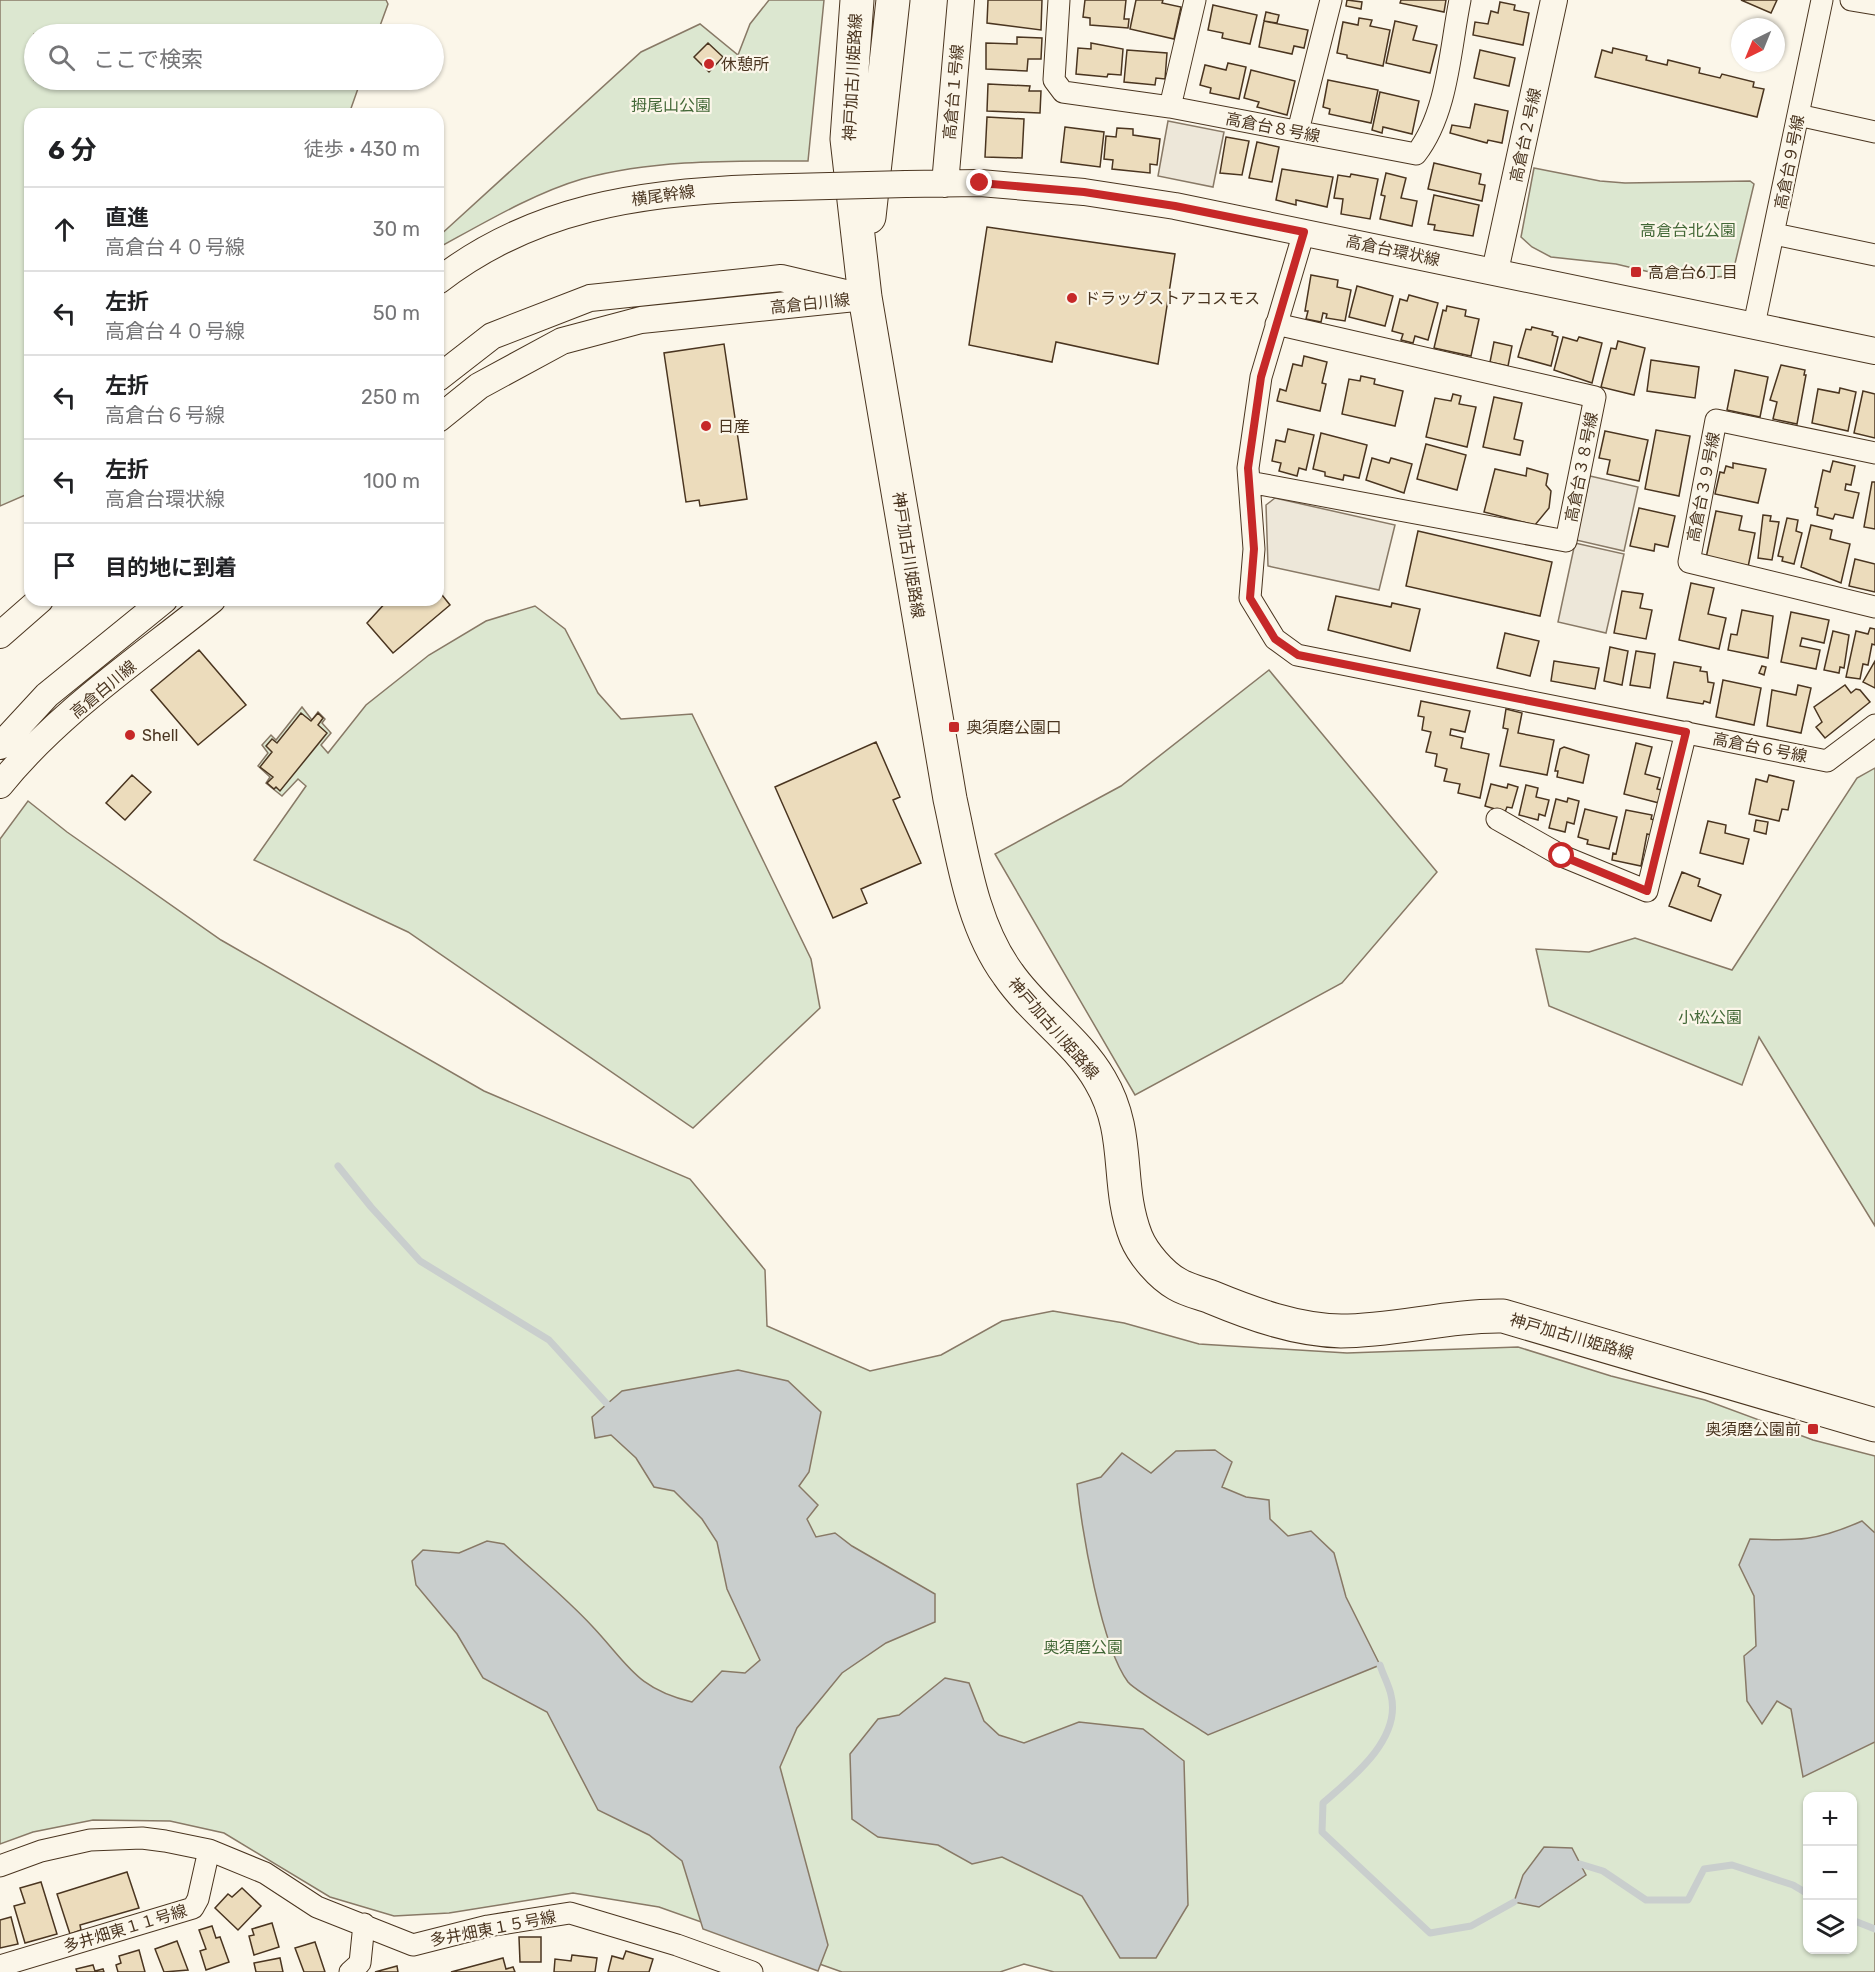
<!DOCTYPE html>
<html lang="ja">
<meta charset="utf-8">
<style>
body{margin:0;font-family:Rubik,"Noto Sans JP",sans-serif;background:#f2f2f2;color:#202124}
.controls{position:absolute;right:18px;bottom:18px;display:grid;overflow:hidden;border-radius:12px;box-shadow:0 2px 4px #0004}
.controls button{width:54px;height:54px;display:grid;place-items:center;padding:0;border:0;border-bottom:2px solid #e0e0e0;background:#fff;color:#202124;font:30px sans-serif}
.compass{position:absolute;left:1731px;top:18px;width:54px;height:54px;border-radius:50%;background:#fff;box-shadow:0 2px 4px #0004;rotate:223deg}
.stop{position:absolute;width:18px;height:18px;margin:-14px;border:4px solid #c62828;border-radius:50%;background:#fff}
.stop.end{background:#c62828;border-color:#fff;box-shadow:0 2px 6px #0008}
.list{margin:0;padding:0;list-style:none}
h2{display:flex;justify-content:space-between;align-items:center;height:78px;margin:0;padding:0 24px;font-size:26px}
h2 small{font-size:20px;font-weight:400;color:#757577}
.list li{display:grid;grid-template-columns:39px 1fr auto;gap:18px;align-items:center;box-sizing:border-box;height:84px;padding:0 24px;border-top:2px solid #e0e0e0}
.list b{display:block;font-size:22px;white-space:nowrap}
.list p{margin:0;font-size:20px;white-space:nowrap;color:#757577}
.list em{font-size:20px;font-style:normal;color:#757577}
.icon{flex:none;width:33px;height:33px;fill:none;stroke:currentColor;stroke-width:2;stroke-linecap:round;stroke-linejoin:round}
.map{position:relative;flex:none;width:1875px;height:1972px;overflow:hidden}
.search{position:absolute;background:#fff;box-shadow:0 2px 4px #0004;left:24px;top:24px;width:420px;height:66px;display:flex;align-items:center;gap:15px;box-sizing:border-box;padding:0 21px;border-radius:33px;color:#757577;font-size:22px}
.panel{position:absolute;background:#fff;box-shadow:0 2px 4px #0004;left:24px;top:108px;width:420px;height:498px;border-radius:18px}
.map>svg:first-child{display:block}
</style>
<div class="map">
<svg width="1875" height="1972" viewBox="0 0 1875 1972">
<rect width="100%" height="100%" fill="#fbf6e9"/>
<path fill="#dce7d0" stroke="#887966" stroke-width="1.5" fill-rule="evenodd" d="M0 0H386L388 4 377 34H34V80H361L349 114H30V493L0 506Z
M769 0H824L808 161C732 161 656 159 582 179 534 193 482 224 438 248V237L641 52 700 24 738 55 750 24Z
M1534 168 1600 181 1625 183 1750 181 1754 184 1732 276 1679 279 1616 264 1551 257 1532 247 1521 237Z
M535 606 565 629 598 693 621 719 692 714 811 959 820 1008 693 1128 408 932 254 860 306 786 298 779 282 796 266 783 270 777 258 766 268 753 262 745 271 735 276 740 302 707 312 720 318 712 325 719 322 723 331 733 321 745 328 753 366 705 429 655 486 621Z
M1269 670 1437 872 1342 983 1135 1095 995 854 1121 786Z
M1875 768V1226L1759 1037 1742 1085 1549 1006 1536 949 1589 952 1635 938 1732 970 1857 778Z
M28 801 67 832 221 940 484 1091 690 1179 765 1270 767 1326 870 1371 941 1355 1002 1321 1053 1311 1124 1323 1199 1344 1347 1353 1518 1347 1611 1376 1705 1400 1813 1440 1875 1456V1972H1054L1024 1964 1000 1972H842L659 1907 573 1893 449 1913 394 1916 330 1897 224 1833 170 1821 93 1820 33 1832 0 1844V839ZM1808 1796H1852V1950H1808Z"/>
<path fill="#ede7d9" stroke="#887966" stroke-width="1.5" d="M1168 121 1224 132 1213 187 1158 176Z
M1590 476 1638 487 1624 551 1576 540Z
M1275 498 1395 525 1379 590 1268 566 1266 505Z
M1575 543 1624 554 1606 633 1558 622Z"/>
<path fill="#c9cecd" stroke="#887966" stroke-width="1.5" d="M738 1370 788 1381 821 1412 809 1472 799 1486 818 1505 807 1519 816 1537 835 1533 852 1546 935 1594V1622L886 1643 842 1673 797 1728 780 1767 828 1945 818 1971 703 1929 682 1861 649 1835 598 1810 547 1712 483 1678 457 1634 416 1585 412 1561 423 1550 459 1553 487 1541 504 1544C533 1571 565 1597 592 1626 628 1664 636 1689 692 1702L722 1671 745 1673 760 1660 727 1589 717 1542 702 1519 674 1491 654 1487 636 1458 611 1435 595 1438 592 1417 622 1391Z
M1215 1450 1232 1462 1222 1487 1246 1497 1269 1500 1270 1519 1288 1536 1311 1531 1334 1553 1346 1597 1380 1665 1208 1735C1194 1725 1136 1692 1128 1682 1101 1646 1082 1531 1077 1484L1101 1477 1122 1453 1151 1473 1176 1451Z
M1862 1521 1875 1533V1742L1803 1777 1791 1709 1777 1701 1762 1724 1747 1701 1744 1656 1756 1646 1754 1596 1739 1565 1750 1539C1798 1541 1817 1541 1862 1521Z
M945 1678 969 1683 984 1721 999 1735 1024 1743 1079 1722 1143 1729 1184 1761 1188 1905 1156 1958H1120L1082 1896 1002 1857 972 1864 938 1845 878 1837 852 1819 850 1754 878 1719 899 1715Z
M1544 1847 1572 1848 1586 1875 1539 1907 1514 1902 1523 1875Z"/>
<g fill="none" stroke-linecap="round" stroke-linejoin="round">
<path stroke="#c9cecd" stroke-width="7" d="M338 1166 371 1207 420 1261 549 1340 607 1404
M1380 1665C1383 1675 1389 1685 1391 1695 1402 1739 1352 1778 1323 1803L1322 1832 1430 1933 1471 1926 1514 1902
M1580 1864 1603 1871 1646 1900H1688L1704 1869 1732 1865 1793 1885 1808 1894
M1852 1920 1875 1929"/>
</g>
<path fill="#ecdcbc" stroke="#4a3520" stroke-width="1.5" d="M988 0H1042L1041 30 987 23Z
M1085 0H1126L1124 19H1129L1128 28 1090 25V18L1083 17Z
M1136 0H1163L1162 3 1181 7 1174 39 1130 29Z
M1347 0 1362 2 1361 9 1346 6Z
M1401 0H1446L1444 12 1400 3Z
M1741 0H1777L1771 13Z
M1500 2 1515 5 1514 10 1529 13 1523 45 1473 35 1475 22 1488 24 1491 11 1498 13Z
M1213 5 1257 15 1250 44 1222 38 1223 33 1208 30Z
M1266 12 1279 15 1277 23 1264 21Z
M1359 18 1372 20 1370 26 1390 30 1383 66 1347 58V55L1337 53 1343 22 1358 25Z
M1264 21 1308 30 1304 48 1294 46 1292 54 1259 47Z
M1395 21 1417 26 1413 40 1437 45 1430 73 1386 63Z
M1017 37 1042 38 1041 59H1028L1027 71 986 69V43L1017 44Z
M708 43 723 57 709 72 694 57Z
M1091 43 1123 49 1121 75 1108 74 1107 77 1076 74 1078 48 1091 49Z
M1613 48 1647 56 1646 60 1667 65 1668 60 1700 68 1699 73 1720 78 1722 74 1754 82 1753 87 1764 89 1757 117 1595 77 1602 50 1612 53Z
M1127 50 1167 53 1165 79 1156 78 1155 85 1124 82Z
M1480 50 1515 58 1509 86 1474 78Z
M1228 63 1246 67 1239 99 1210 93 1211 88 1200 85 1205 65 1226 70Z
M1251 70 1295 81 1287 115 1257 107 1259 102 1244 98Z
M1328 80 1378 90 1371 123 1329 114 1330 109 1323 107Z
M988 84 1030 86 1029 91H1041L1040 113 987 111Z
M1380 92 1419 101 1412 134 1383 127 1382 133 1372 130Z
M1475 104 1508 111 1502 143 1488 140 1487 143 1450 133 1452 125 1470 128Z
M987 117 1024 119 1022 158 985 157Z
M1065 127 1104 132 1100 167 1061 162Z
M1117 128 1133 129V135L1160 139 1157 165 1150 164V173L1112 169 1113 160 1104 159 1106 136 1116 137Z
M1226 137 1249 141 1242 175 1220 173Z
M1257 142 1279 147 1272 182 1249 178Z
M1434 163 1481 174 1479 184 1485 185 1482 201 1428 189Z
M1282 169 1333 177 1327 207 1296 200V205L1276 200Z
M1386 173 1406 178 1401 198 1417 201 1412 226 1380 219 1385 196 1381 195Z
M1351 174 1378 179 1370 219 1341 214 1343 199 1334 198 1338 175 1350 177Z
M1434 195 1479 205 1473 236 1434 230 1435 225 1428 224Z
M987 227 1175 254 1158 364 1056 342 1052 362 969 345Z
M1311 275 1338 280 1337 287 1351 290 1345 321 1326 318 1327 314 1323 313 1321 322 1306 319 1308 311H1305Z
M1357 286 1393 296 1385 326 1349 317Z
M1409 295 1438 303 1428 340 1415 336 1413 343 1401 340 1403 334 1392 331 1400 299 1407 301Z
M1447 306 1466 310 1465 316 1479 319 1471 356 1434 348 1443 310 1446 311Z
M1532 327 1553 332 1552 335 1558 337 1551 366 1518 357 1526 329 1531 330Z
M1563 337 1577 341 1579 337 1602 343 1592 383 1554 370Z
M1618 341 1645 348 1634 395 1601 387 1611 348 1616 349Z
M1494 342 1512 346 1508 366 1490 362Z
M724 344 747 499 700 506 699 500 686 502 664 353Z
M1304 356 1327 362 1322 383 1326 384 1320 411 1277 401 1280 389 1286 391 1293 364 1302 366Z
M1651 360 1699 367 1695 398 1647 391Z
M1781 365 1805 370 1804 375H1806L1797 424 1773 419 1777 402 1770 400Z
M1735 370 1768 377 1760 417 1727 410Z
M1361 376 1375 379 1374 384 1403 391 1395 426 1342 414 1349 379 1360 381Z
M1840 388 1856 392 1848 431 1812 423 1818 389 1839 393Z
M1863 391 1875 394V438L1854 433Z
M1453 394 1461 396 1459 404 1476 407 1467 447 1426 437 1435 398 1451 401Z
M1494 397 1522 403 1514 439 1523 441 1520 455 1483 447Z
M1288 429 1314 435 1306 470 1299 468 1297 476 1279 471 1281 463 1272 461 1276 440 1285 442Z
M1656 430 1690 436 1679 496 1645 489Z
M1605 431 1648 440 1639 481 1607 474 1610 460 1599 458Z
M1321 433 1367 445 1359 478 1344 475 1343 480 1325 476V472L1313 469Z
M1426 444 1466 455 1457 490 1417 479Z
M1372 458 1389 463 1391 458 1412 464 1404 493 1366 480Z
M1833 461 1855 466 1851 485 1846 484 1845 490 1859 493 1853 518 1835 514 1833 519 1817 515 1818 508 1815 507 1823 470 1830 472Z
M1733 463 1766 469 1758 503 1715 494 1720 472 1724 473 1726 466 1733 468Z
M1527 468 1548 474 1546 485 1551 491 1549 508 1535 525 1484 512 1495 469 1526 476Z
M1872 482H1875V529L1864 527Z
M1639 508 1675 516 1668 547 1655 544 1654 551 1630 546Z
M1716 511 1742 516 1739 530 1755 533 1748 567 1706 558Z
M1763 515 1771 516 1770 521 1779 522 1772 560 1758 558Z
M1787 518 1798 520 1796 531 1802 533 1794 564 1782 561 1783 557 1778 556Z
M1811 525 1832 530 1830 539 1850 544 1841 583 1801 567Z
M1418 531 1552 562 1540 616 1406 586Z
M1855 559 1875 564V592L1849 586Z
M1691 583 1714 588 1708 614 1726 618 1719 649 1679 640Z
M438 590 450 605 393 653 367 623 388 600H438Z
M1622 591 1643 594 1640 608 1652 610 1646 639 1614 633Z
M1336 596 1391 607 1392 603 1420 609 1410 651 1328 630Z
M1742 610 1773 616 1768 658 1728 650 1731 634 1737 635Z
M1791 612 1829 620 1824 643 1802 638 1800 646 1820 650 1816 669 1781 662Z
M1870 628 1875 629V645L1872 644 1868 665 1863 664 1860 679 1846 677 1856 631 1868 634Z
M1833 631 1849 635 1844 668 1840 667 1839 673 1824 670Z
M1505 633 1539 641 1530 676 1497 668Z
M1610 647 1628 651 1622 685 1604 681Z
M199 650 246 705 198 745 151 690Z
M1636 651 1655 654 1650 688 1630 685Z
M1554 661 1599 668 1595 689 1551 681Z
M1875 661V688L1863 682Z
M1674 662 1701 667 1700 671 1707 672 1708 682 1714 683 1710 703 1704 701 1703 704 1667 698Z
M1762 666 1766 667 1764 675 1759 673Z
M1723 680 1761 688 1754 725 1716 717Z
M1798 685 1811 688 1801 733 1767 726 1772 690 1796 695Z
M1845 685 1851 693 1856 689 1860 690 1870 702 1825 738 1816 727 1822 722 1814 707Z
M1421 701 1470 711 1465 732 1451 729 1450 735 1463 738 1461 748 1489 754 1480 798 1458 793 1460 784 1444 781 1447 769 1435 766 1437 754 1426 752 1431 732 1422 730 1424 717 1418 716Z
M1506 709 1522 713 1518 733 1554 740 1547 775 1500 766 1508 729 1503 728Z
M301 713 311 721 318 713 323 718 318 725 327 733 280 791 276 787 274 789 267 783 273 777 260 767 272 752 266 746 272 739 277 743Z
M876 742 900 797 893 800 921 863 861 889 867 903 833 918 775 787Z
M1636 743 1652 747 1645 774 1660 778 1657 789 1662 790 1659 803 1624 794Z
M1564 747 1589 755 1583 783 1557 777 1558 771H1555L1560 749Z
M132 775 151 792 125 820 106 803Z
M1769 775 1794 781 1788 810 1782 809 1779 821 1749 814 1756 779 1767 782Z
M1491 784 1507 788 1508 784 1518 787 1512 808 1507 807 1505 812 1485 806Z
M1526 785 1538 788 1536 797 1549 800 1545 816 1539 814 1538 820 1519 815Z
M1568 798 1579 801 1574 824 1567 822 1565 832 1549 828 1556 799 1567 802Z
M1585 809 1617 817 1609 849 1587 844 1588 840 1578 837Z
M1626 810 1652 815 1651 819 1654 820 1651 835 1647 834 1641 866 1612 860 1613 853 1616 854Z
M1756 820 1768 822 1766 834 1754 831Z
M1708 821 1726 825 1725 833 1749 839 1743 864 1700 853Z
M1682 872 1700 879 1698 886 1721 895 1711 921 1669 906Z
M127 1872 139 1908 80 1925 81 1930 70 1934 57 1894Z
M41 1882 57 1934 25 1943 14 1906 25 1903 20 1888Z
M242 1888 261 1906 238 1930 215 1908 228 1894 232 1897Z
M11 1917 18 1944 0 1948V1920Z
M272 1923 279 1947 254 1955 249 1936 254 1935 252 1929Z
M212 1926 216 1938 220 1937 229 1962 206 1970 200 1951 206 1949 199 1930Z
M519 1937H541V1962H520Z
M177 1941 188 1970 164 1972 155 1949Z
M315 1942 325 1972H304L295 1948Z
M139 1950 145 1972H118L116 1965 121 1963 119 1956Z
M626 1951 653 1959 649 1972H608L612 1956 623 1959Z
M572 1955 597 1958 595 1972H554L555 1959 571 1961Z
M280 1958 283 1972H256L254 1963Z
M503 1958 506 1969 513 1967 515 1972H451Z
M93 1965 95 1971 103 1969 104 1972H77L76 1969Z
M397 1966 398 1972H375Z"/>
<g fill="none" stroke-linecap="round" stroke-linejoin="round">
<g stroke="#4a3520" stroke-width="23">
<path id="minor" d="M1059 0 1054 80 1063 92 1170 107 1416 154C1448 113 1450 49 1460 0
M1851 0 1875 4
M1170 107 1195 0
M1798 115 1875 132
M1298 131 1331 0
M1304 232 1261 377 1248 468 1254 549 1250 598 1275 639 1297 655 1827 761 1875 725
M1774 234 1875 255
M1754 325 1822 0
M1875 453 1716 420 1689 562 1875 607
M1249 482 1566 541 1595 397 1276 324
M1497 819 1562 856 1647 891 1686 732
M0 1866 41 1851 90 1840 142 1838 165 1841 209 1850 265 1873 317 1907 413 1945 488 1926 570 1913 677 1945 752 1972
M0 1966 193 1908 198 1899 209 1850
M350 1972 360 1963 364 1924"/>
</g>
<g stroke="#4a3520" stroke-width="28">
<path id="tertiary" d="M906 184 980 183 1084 192 1175 206 1875 351
M945 184 961 0
M1495 271 1554 0
M438 281C532 208 641 192 757 188
M438 378 492 336 590 298 781 278 845 293
M438 419 479 386 562 341 641 320 865 297
M0 635 40 600
M0 746 47 695 164 600
M0 785C58 713 140 658 212 600"/>
</g>
<g stroke="#4a3520" stroke-width="35">
<path id="primary" d="M857 0 847 139 865 297 950 799C963 858 972 925 1008 974 1034 1012 1077 1040 1100 1080 1132 1134 1115 1184 1136 1237 1143 1254 1161 1275 1177 1284 1187 1290 1200 1293 1211 1297 1252 1314 1296 1330 1341 1331 1395 1331 1449 1315 1503 1316L1875 1425
M869 217 893 0"/>
</g>
<use href="#minor" stroke="#fbf6e9" stroke-width="21"/>
<use href="#tertiary" stroke="#fbf6e9" stroke-width="26"/>
<use href="#primary" stroke="#fbf6e9" stroke-width="33"/>
<g stroke="#4a3520" stroke-width="28" stroke-linecap="butt">
<path id="tertiary-bridge" d="M757 188 906 184"/>
</g>
<use href="#tertiary-bridge" stroke="#fbf6e9" stroke-width="26"/>
</g>
<g fill="none" stroke-linecap="round" stroke-linejoin="round">
<path stroke="#c62828" stroke-width="8" d="M980 183 1084 192 1175 206 1304 232 1261 377 1248 468 1254 549 1250 598 1275 639 1298 655 1686 732 1647 891 1562 856"/>
</g>
<g fill="#c62828" stroke="#fbf6e9" stroke-width="2">
<circle cx="709" cy="64" r="6"/>
<rect x="1630" y="266" width="12" height="12" rx="3"/>
<circle cx="1072" cy="298" r="6"/>
<circle cx="706" cy="426" r="6"/>
<rect x="948" y="721" width="12" height="12" rx="3"/>
<circle cx="130" cy="735" r="6"/>
<rect x="1807" y="1423" width="12" height="12" rx="3"/>
</g>
<g text-anchor="middle" stroke-width="4.5" stroke-linejoin="round" paint-order="stroke">
<g font-size="16" fill="#4a3520" stroke="#fbf6e9" text-anchor="start">
<text x="721" y="70">休憩所</text>
<text x="1648" y="278">高倉台6丁目</text>
<text x="1084" y="304">ドラッグストアコスモス</text>
<text x="718" y="432">日産</text>
<text x="966" y="733">奥須磨公園口</text>
<text x="142" y="741">Shell</text>
<text x="1801" y="1435" text-anchor="end">奥須磨公園前</text>
</g>
<g font-size="16" fill="#4a3520" stroke="#fbf6e9">
<text transform="translate(852 77) rotate(-87)" y="6">神戸加古川姫路線</text>
<text transform="translate(953 92) rotate(-85)" y="6">高倉台１号線</text>
<text transform="translate(1273 127) rotate(11)" y="6">高倉台８号線</text>
<text transform="translate(1525 135) rotate(-78)" y="6">高倉台２号線</text>
<text transform="translate(1789 162) rotate(-79)" y="6">高倉台９号線</text>
<text transform="translate(663 195) rotate(-8)" y="6">横尾幹線</text>
<text transform="translate(1393 250) rotate(12)" y="6">高倉台環状線</text>
<text transform="translate(810 303) rotate(-6)" y="6">高倉白川線</text>
<text transform="translate(1581 467) rotate(-79)" y="6">高倉台３８号線</text>
<text transform="translate(1703 487) rotate(-79)" y="6">高倉台３９号線</text>
<text transform="translate(909 555) rotate(81)" y="6">神戸加古川姫路線</text>
<text transform="translate(103 689) rotate(-40)" y="6">高倉白川線</text>
<text transform="translate(1760 747) rotate(11)" y="6">高倉台６号線</text>
<text transform="translate(1054 1028) rotate(49)" y="6">神戸加古川姫路線</text>
<text transform="translate(1572 1336) rotate(16)" y="6">神戸加古川姫路線</text>
<text transform="translate(125 1928) rotate(-17)" y="6">多井畑東１１号線</text>
<text transform="translate(493 1928) rotate(-11)" y="6">多井畑東１５号線</text>
</g>
<g font-size="16" fill="#436837" stroke="#fbf6e9">
<text x="671" y="111">拇尾山公園</text>
<text x="1688" y="236">高倉台北公園</text>
<text x="1710" y="1023">小松公園</text>
<text x="1083" y="1653">奥須磨公園</text>
</g>
</g>
</svg>
<div class="controls">
<button>+</button>
<button>−</button>
<button><svg class="icon" aria-label="layers" viewBox="0 0 24 24"><path d="M12 4l9 5-9 5-9-5zM3 14l9 5 9-5"/></svg></button>
</div>
<svg class="compass" viewBox="-18 -18 36 36"><path d="M0-13l5 13h-10z" fill="#e53935"/><path d="M0 13l5-13h-10z" fill="#757577"/></svg>
<div class="stop" style="left:1562px;top:856px"></div>
<div class="stop end" style="left:980px;top:183px"></div>
<div class="search"><svg class="icon" aria-label="search" viewBox="0 0 24 24"><circle cx="10" cy="10" r="6"/><path d="M15 15l6 6"/></svg>ここで検索</div>
<section class="panel">
<h2>6 分<small>徒歩 · 430 m</small></h2>
<ul class="list">
<li><svg class="icon" aria-label="ahead" viewBox="0 0 24 24"><path d="M12 20V5M6 11l6-6 6 6"/></svg><div><b>直進</b><p>高倉台４０号線</p></div><em>30 m</em></li>
<li><svg class="icon" aria-label="left" viewBox="0 0 24 24"><path d="M17 20v-9H6M10 6l-5 5 5 5"/></svg><div><b>左折</b><p>高倉台４０号線</p></div><em>50 m</em></li>
<li><svg class="icon" aria-label="left" viewBox="0 0 24 24"><path d="M17 20v-9H6M10 6l-5 5 5 5"/></svg><div><b>左折</b><p>高倉台６号線</p></div><em>250 m</em></li>
<li><svg class="icon" aria-label="left" viewBox="0 0 24 24"><path d="M17 20v-9H6M10 6l-5 5 5 5"/></svg><div><b>左折</b><p>高倉台環状線</p></div><em>100 m</em></li>
<li><svg class="icon" aria-label="arrive" viewBox="0 0 24 24"><path d="M6 21V4h12l-3 4 3 4H6"/></svg><div><b>目的地に到着</b></div></li>
</ul>
</section>
</div>
